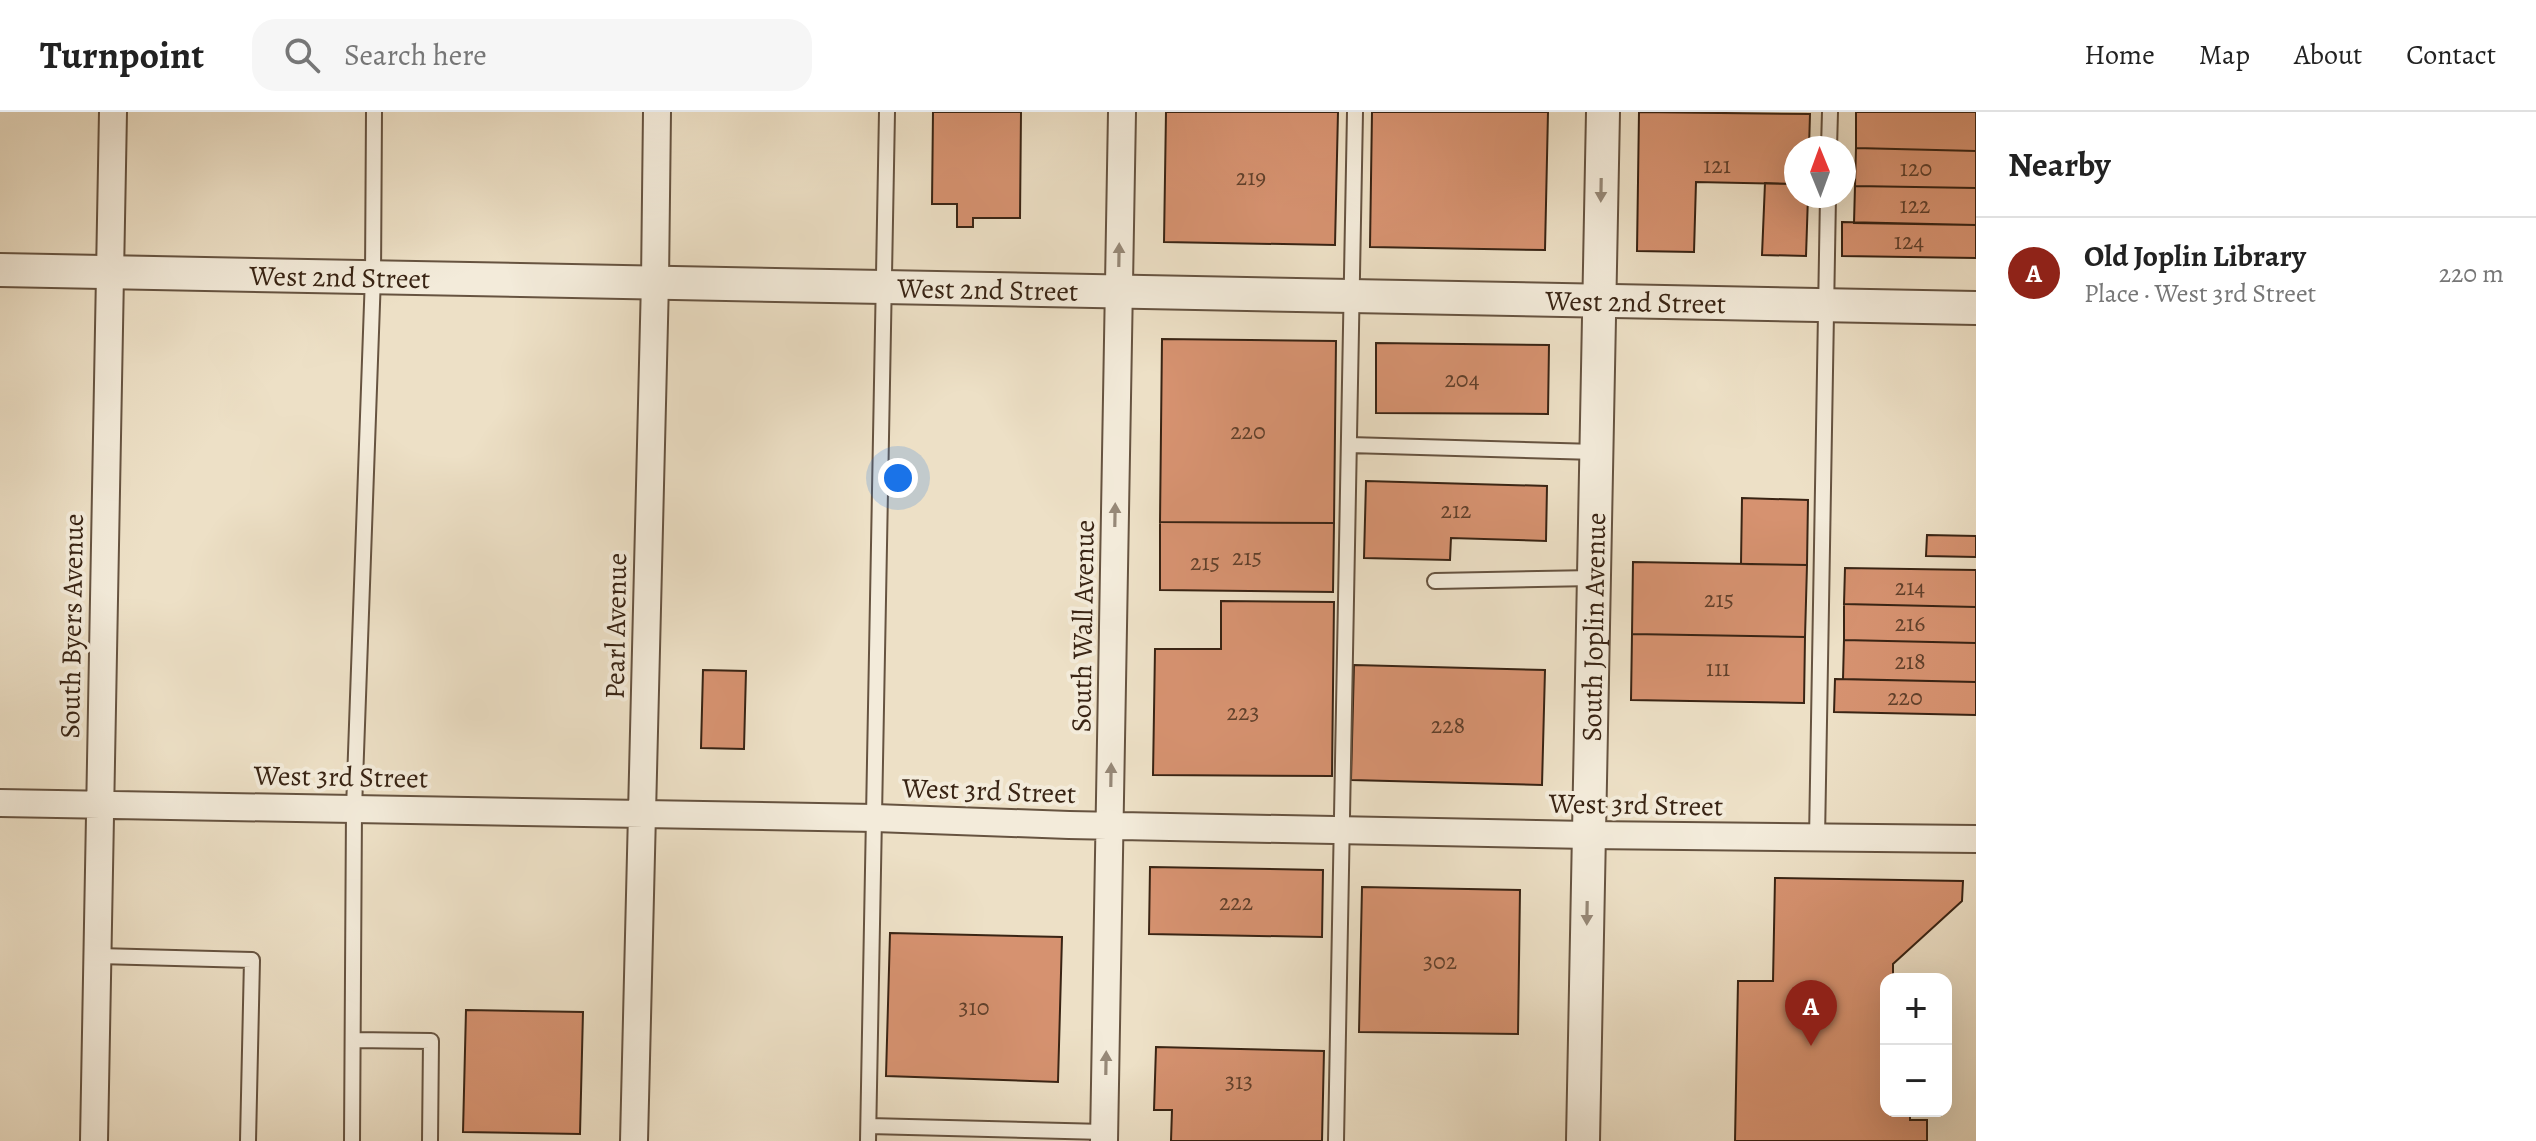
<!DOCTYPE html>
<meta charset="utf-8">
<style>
body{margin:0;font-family:Alegreya,serif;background:#f6f6f6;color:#222}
.controls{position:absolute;right:24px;bottom:24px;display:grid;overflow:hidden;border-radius:16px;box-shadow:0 8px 32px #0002}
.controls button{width:72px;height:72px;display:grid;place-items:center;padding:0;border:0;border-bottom:2px solid #e0e0e0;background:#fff;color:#222;font:40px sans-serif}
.compass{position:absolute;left:1784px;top:24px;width:72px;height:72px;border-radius:50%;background:#fff;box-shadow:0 8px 32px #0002;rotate:359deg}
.you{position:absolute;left:898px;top:366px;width:28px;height:28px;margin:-20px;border:6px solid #fff;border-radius:50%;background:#1a73e8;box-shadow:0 0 0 12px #1a73e833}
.badge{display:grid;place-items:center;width:52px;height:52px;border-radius:50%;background:#8f2418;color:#fff;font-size:26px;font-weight:700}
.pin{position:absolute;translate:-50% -66px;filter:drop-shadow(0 2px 4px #0008)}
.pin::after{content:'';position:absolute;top:42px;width:28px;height:24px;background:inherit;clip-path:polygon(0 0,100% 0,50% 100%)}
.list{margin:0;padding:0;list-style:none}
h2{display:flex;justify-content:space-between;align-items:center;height:104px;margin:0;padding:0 32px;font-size:34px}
h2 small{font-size:26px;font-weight:400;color:#767676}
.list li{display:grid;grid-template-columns:52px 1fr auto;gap:24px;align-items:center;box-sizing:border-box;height:112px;padding:0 32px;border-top:2px solid #e0e0e0}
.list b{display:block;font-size:30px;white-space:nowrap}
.list p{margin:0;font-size:26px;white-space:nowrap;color:#767676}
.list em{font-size:26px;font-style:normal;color:#767676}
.icon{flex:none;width:44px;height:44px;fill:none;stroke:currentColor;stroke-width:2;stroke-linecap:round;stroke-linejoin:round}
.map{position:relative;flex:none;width:1976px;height:1029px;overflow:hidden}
header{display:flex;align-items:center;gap:48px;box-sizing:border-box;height:112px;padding:0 40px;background:#fff;border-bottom:2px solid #e0e0e0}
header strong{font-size:38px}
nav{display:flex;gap:44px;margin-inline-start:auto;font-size:28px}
.search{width:560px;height:72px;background:#f6f6f6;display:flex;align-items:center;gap:20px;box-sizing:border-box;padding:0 28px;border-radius:24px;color:#767676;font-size:30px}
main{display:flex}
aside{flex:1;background:#fff}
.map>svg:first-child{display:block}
</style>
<header>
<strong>Turnpoint</strong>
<div class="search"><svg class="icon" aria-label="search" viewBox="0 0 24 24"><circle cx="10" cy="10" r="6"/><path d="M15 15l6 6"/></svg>Search here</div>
<nav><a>Home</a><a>Map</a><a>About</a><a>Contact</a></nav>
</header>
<main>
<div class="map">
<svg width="1976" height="1029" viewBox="0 0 1976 1029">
<rect width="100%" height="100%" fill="#ede0c6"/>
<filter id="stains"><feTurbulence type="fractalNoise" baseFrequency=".0025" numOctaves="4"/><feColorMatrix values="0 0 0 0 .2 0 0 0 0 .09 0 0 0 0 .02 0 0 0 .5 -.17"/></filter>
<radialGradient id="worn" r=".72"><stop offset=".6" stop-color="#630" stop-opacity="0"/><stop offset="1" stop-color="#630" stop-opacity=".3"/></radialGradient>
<path fill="#d69270" stroke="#392414" stroke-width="2" d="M933 0H1021L1020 106H973V115H957V92H932Z
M1166 0H1338L1335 133 1164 130Z
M1372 0H1548L1545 138 1370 135Z
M1639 0 1810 2 1809 36H1796V72L1696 70 1694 140 1637 139Z
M1856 0H1976V39L1856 36Z
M1856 36 1976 39V76L1855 74Z
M1765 71 1796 72V84H1808L1806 144 1762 143Z
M1855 74 1976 76V113L1854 111Z
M1842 110 1976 113V146L1842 144Z
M1162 227 1336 229 1334 411 1160 410Z
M1376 231 1549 233 1548 302 1376 301Z
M1366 369 1547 374 1546 429 1451 426 1450 448 1364 446Z
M1742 386 1808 388 1807 453 1741 452Z
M1160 410 1334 411 1333 480 1160 478Z
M1927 423 1976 424V445L1926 444Z
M1633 450 1807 453 1805 525 1632 522Z
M1845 456 1976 458V495L1844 492Z
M1221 489 1334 490 1332 664 1153 663 1155 537H1221Z
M1844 492 1976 495V531L1844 528Z
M1632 522 1805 525 1804 591 1631 588Z
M1844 528 1976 531V570L1843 567Z
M1354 553 1545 558 1542 673 1351 668Z
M703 558 746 559 744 637 701 636Z
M1835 567 1976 570V603L1834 600Z
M1150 755 1323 758 1322 825 1149 822Z
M1775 766 1963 769 1962 789 1893 852V867H1886V999H1910V1008H1927V1029H1735L1738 869H1773Z
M1362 775 1520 778 1518 922 1359 920Z
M890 821 1062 825 1058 970 886 964Z
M466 898 583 900 580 1022 463 1020Z
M1156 935 1324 939 1322 1029H1171L1172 998H1154Z"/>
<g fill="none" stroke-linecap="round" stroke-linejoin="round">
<g stroke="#665340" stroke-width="18">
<path id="service" d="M1829 36 1830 0
M1349 333 1596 340
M1435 469 1594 466
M1817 727 1828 84
M98 844 252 848 248 1029
M353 928 431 929 430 1029
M869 1014 1104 1020
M352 1029 354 697 373 164 374 0
M868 1029 887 0
M1336 1029 1355 0"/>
</g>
<g stroke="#665340" stroke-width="30">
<path id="minor" d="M0 691 875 706 1069 713 1588 723 1976 727
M94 1029 113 0
M634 1029 655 169 657 0
M1104 1029 1122 0"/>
</g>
<g stroke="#665340" stroke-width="36">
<g id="tertiary">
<path id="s1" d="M0 158 1976 196"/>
<path id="s2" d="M1583 1029 1603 0"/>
</g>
</g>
<use href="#service" stroke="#f3ebda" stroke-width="14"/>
<use href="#minor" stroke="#f3ebda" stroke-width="26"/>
<use href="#tertiary" stroke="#f3ebda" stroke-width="32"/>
</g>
<defs><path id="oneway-solid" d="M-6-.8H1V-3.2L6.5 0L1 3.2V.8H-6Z" transform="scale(2)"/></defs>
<g fill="#968877">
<use href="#oneway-solid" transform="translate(1601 78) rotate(91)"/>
<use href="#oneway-solid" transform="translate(1119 143) rotate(-89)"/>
<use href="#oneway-solid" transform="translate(1115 403) rotate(-89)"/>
<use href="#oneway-solid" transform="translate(1111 663) rotate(-89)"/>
<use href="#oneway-solid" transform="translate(1587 801) rotate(91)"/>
<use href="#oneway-solid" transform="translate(1106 951) rotate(-89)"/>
</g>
<g text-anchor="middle" stroke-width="8" stroke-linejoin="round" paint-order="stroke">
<g font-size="24" fill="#60402b">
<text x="1717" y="61">121</text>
<text x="1916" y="64">120</text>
<text x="1251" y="73">219</text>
<text x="1915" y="101">122</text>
<text x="1909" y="137">124</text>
<text x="1462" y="275">204</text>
<text x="1248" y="327">220</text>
<text x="1456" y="406">212</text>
<text x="1247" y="453">215</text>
<text x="1205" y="458">215</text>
<text x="1910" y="483">214</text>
<text x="1719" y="495">215</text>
<text x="1910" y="519">216</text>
<text x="1910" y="557">218</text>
<text x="1718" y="564">111</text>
<text x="1905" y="593">220</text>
<text x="1243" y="608">223</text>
<text x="1448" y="621">228</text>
<text x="1236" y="798">222</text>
<text x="1440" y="857">302</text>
<text x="974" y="903">310</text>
<text x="1239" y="977">313</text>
</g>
<g font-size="28" fill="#392414" stroke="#f3ebda">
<text dy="10" stroke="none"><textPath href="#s1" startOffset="340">West 2nd Street</textPath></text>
<text dy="10" stroke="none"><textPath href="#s1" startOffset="988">West 2nd Street</textPath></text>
<text dy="10" stroke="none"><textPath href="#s1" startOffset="1636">West 2nd Street</textPath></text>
<text transform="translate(71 514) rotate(-89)" y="10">South Byers Avenue</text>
<text transform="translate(615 514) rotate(-89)" y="10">Pearl Avenue</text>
<text transform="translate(1082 514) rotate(-89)" y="10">South Wall Avenue</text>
<text dy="10" stroke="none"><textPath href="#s2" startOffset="514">South Joplin Avenue</textPath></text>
<text transform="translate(341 664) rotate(1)" y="10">West 3rd Street</text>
<text transform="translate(989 678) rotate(2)" y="10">West 3rd Street</text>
<text transform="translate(1636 692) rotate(1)" y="10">West 3rd Street</text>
</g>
</g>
<rect width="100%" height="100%" filter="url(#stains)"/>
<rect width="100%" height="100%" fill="url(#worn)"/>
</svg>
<div class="controls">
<button>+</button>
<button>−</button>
</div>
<svg class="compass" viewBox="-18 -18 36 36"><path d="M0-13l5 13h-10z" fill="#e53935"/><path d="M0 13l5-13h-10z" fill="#767676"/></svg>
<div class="you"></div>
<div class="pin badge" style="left:1811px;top:934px">A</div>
</div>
<aside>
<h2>Nearby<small></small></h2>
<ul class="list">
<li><span class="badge">A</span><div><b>Old Joplin Library</b><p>Place · West 3rd Street</p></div><em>220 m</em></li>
</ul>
</aside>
</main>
